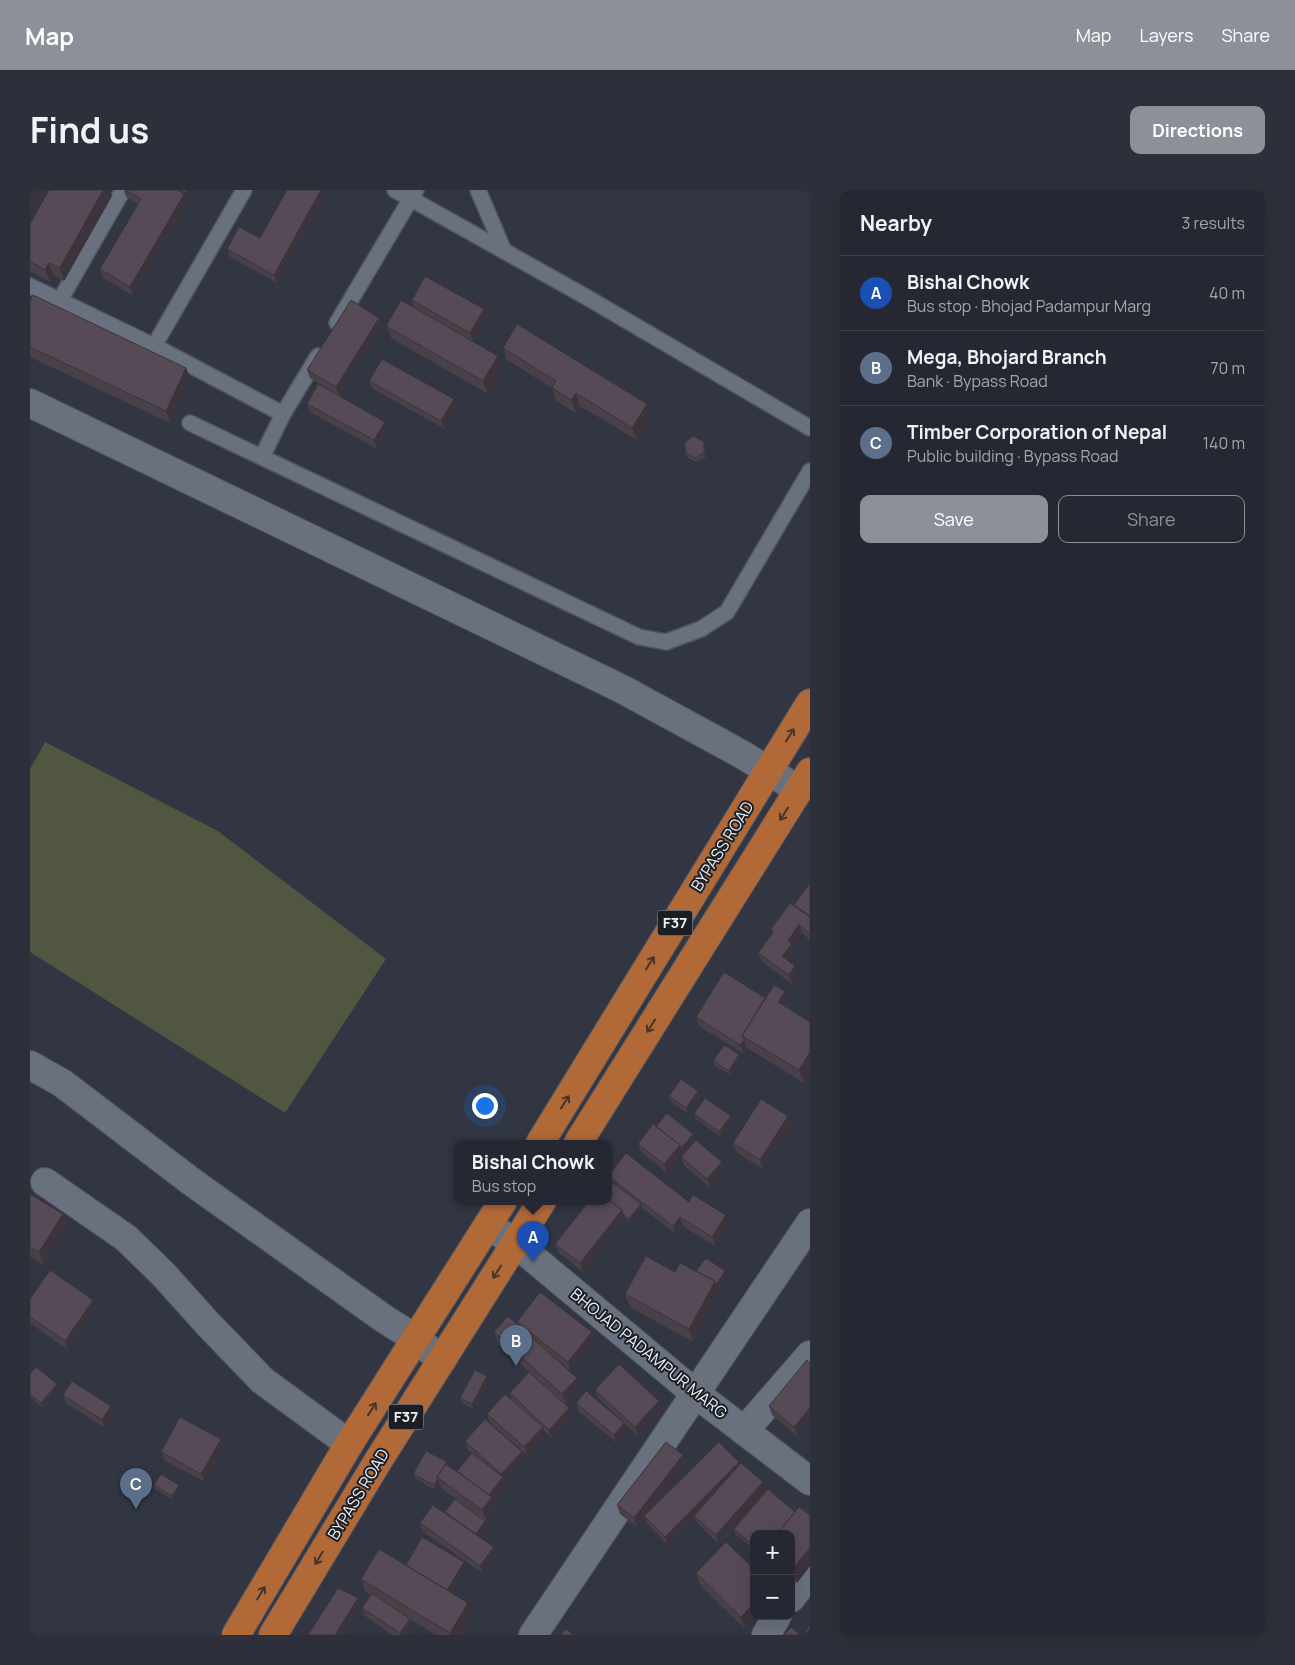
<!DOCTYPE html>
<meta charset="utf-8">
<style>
body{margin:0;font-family:Manrope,sans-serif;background:#2d303a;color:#f1f3f6}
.controls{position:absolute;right:15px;bottom:15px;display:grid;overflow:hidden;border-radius:10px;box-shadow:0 5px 20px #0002}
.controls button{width:45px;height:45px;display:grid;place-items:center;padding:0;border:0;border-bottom:1px solid #42444d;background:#252832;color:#f1f3f6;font:25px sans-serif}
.you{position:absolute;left:454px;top:915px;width:18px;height:18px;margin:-12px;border:4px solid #fff;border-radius:50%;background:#1a73e8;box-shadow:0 0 0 8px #1a73e833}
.badge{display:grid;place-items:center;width:32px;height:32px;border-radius:50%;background:#8c9099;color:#fff;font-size:16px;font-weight:700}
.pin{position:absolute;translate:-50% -41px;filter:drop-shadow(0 1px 2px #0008)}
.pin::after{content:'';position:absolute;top:26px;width:18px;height:15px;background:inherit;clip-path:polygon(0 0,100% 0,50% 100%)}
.popup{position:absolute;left:424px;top:950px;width:158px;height:65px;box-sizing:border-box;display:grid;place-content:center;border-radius:10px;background:#252832;filter:drop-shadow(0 1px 4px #0005);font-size:16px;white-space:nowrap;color:#a3a6ac}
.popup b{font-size:19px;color:#f1f3f6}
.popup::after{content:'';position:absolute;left:50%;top:100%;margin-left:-10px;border:10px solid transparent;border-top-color:#252832}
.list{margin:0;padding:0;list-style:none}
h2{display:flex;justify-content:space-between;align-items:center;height:65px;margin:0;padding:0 20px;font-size:21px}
h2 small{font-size:16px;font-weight:400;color:#a3a6ac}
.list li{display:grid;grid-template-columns:32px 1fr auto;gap:15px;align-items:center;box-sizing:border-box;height:75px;padding:0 20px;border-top:1px solid #42444d}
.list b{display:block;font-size:19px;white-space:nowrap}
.list p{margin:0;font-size:16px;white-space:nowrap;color:#a3a6ac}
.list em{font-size:16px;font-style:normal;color:#a3a6ac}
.actions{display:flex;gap:10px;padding:15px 20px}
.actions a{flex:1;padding:11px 0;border:1px solid #8c9099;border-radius:10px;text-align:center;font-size:18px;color:#8c9099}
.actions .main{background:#8c9099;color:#fff}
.map{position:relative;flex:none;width:780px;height:1445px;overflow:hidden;border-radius:10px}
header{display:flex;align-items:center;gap:30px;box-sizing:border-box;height:70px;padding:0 25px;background:#8c9099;color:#fff}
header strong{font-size:24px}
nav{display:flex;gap:28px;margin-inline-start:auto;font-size:18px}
.intro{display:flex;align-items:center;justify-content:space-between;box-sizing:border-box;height:120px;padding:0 30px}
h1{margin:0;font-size:35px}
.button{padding:12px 22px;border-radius:10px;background:#8c9099;color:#fff;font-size:18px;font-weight:700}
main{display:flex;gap:30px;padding:0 30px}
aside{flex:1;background:#252832;border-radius:10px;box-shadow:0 5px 20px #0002}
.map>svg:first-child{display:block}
</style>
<header>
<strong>Map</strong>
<nav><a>Map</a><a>Layers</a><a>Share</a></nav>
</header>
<div class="intro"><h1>Find us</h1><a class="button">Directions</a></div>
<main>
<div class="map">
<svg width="780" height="1445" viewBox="0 0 780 1445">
<rect width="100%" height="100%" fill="#313642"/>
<path fill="#515640" d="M15 552 188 641 356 769 255 923 0 762V579Z"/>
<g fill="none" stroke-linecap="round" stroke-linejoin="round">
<g stroke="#50545f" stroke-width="18">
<path id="service" d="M365 0 558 108 780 238
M448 0 474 61
M0 96 124 156 253 224
M30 110 93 0
M307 133 386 0
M124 156 214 0
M160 233 609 447 636 452 671 439 697 422 780 281
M232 267 253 224 288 166"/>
</g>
<g stroke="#50545f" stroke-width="30">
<path id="minor" d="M0 213 592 499 713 565 769 600
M15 992 96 1048 133 1084 178 1134 232 1190 319 1254
M714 1241 780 1165
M761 1408 780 1383
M503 1445 780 1033
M736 1445 747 1426"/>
</g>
<g stroke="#50545f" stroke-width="30">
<path id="tertiary" d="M0 875 32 893 162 992 353 1128 386 1149 412 1170
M458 1035 485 1053 666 1204 780 1291"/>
</g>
<g stroke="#50545f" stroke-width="30">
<path id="trunk" d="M510 953 780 513
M548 953 780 582
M206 1445 319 1254 473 1011
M243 1445 348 1271 512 1011"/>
</g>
<use href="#service" stroke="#69707e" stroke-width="15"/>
<use href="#minor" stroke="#69707e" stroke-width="28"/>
<use href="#tertiary" stroke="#69707e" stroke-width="28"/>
<use href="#trunk" stroke="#b16938" stroke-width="28"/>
</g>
<path fill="#494049" d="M19 0H79L82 6 34 91 24 85 20 92 0 81V34Z
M94 0H148L158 12 103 106 73 88 70 79 108 14 96 7Z
M149 0H157L155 3Z
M257 0 298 1 247 93 200 67 197 59 230 48Z
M382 110 457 127 443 152 472 178 458 204 361 148 356 136 384 118Z
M0 111 156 178 161 190 140 233 0 167Z
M349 128 352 137 309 206 280 188 277 180Z
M473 158 617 214 621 227 607 250 550 216 546 223 526 211 522 198 477 170Z
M339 191 427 217 415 239 343 199Z
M277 214 359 241 347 259 280 222Z
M674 252 675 256 676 267 666 272 657 267 655 262Z
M780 693V750L772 743 763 758 765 763 758 771 768 785 762 794 732 772 728 763 743 743 741 739 765 717 764 715Z
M755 801 759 814 757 818 780 832V883L774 893 717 858 714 864 669 836 666 827 735 808Z
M711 868 701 885 685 876 683 871Z
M668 901 670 906 657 923 640 911 639 906Z
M664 924 701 926 702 930 691 947 666 929Z
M758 926 762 934 733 979 706 962 703 953Z
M626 937 663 944 664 948 637 983 611 962 608 954Z
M651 967 692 972 695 981 681 998 654 976Z
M578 986 659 1012 699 1034 685 1056 653 1036 646 1044 612 1018 601 1033 595 1028 553 1082 529 1063 525 1054 578 1011 579 990Z
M0 1004 33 1024 37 1036 14 1075 0 1067Z
M666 1081 697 1086 688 1099 689 1104 663 1152 600 1117 595 1104 645 1082Z
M0 1109 63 1110 66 1119 38 1160 0 1133Z
M487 1132 562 1142 565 1151 541 1181 527 1170 551 1201 537 1216 542 1227 522 1248 514 1241 516 1246 498 1266 460 1233 457 1224 482 1210 480 1203 499 1182 468 1154 464 1142 487 1134Z
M780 1173 767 1246 742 1225 739 1216Z
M0 1184 28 1198 13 1218 0 1207Z
M457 1186 459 1191 443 1219 431 1212 430 1208Z
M565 1200 632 1219 608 1246 568 1208Z
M33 1205 84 1224 75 1238 36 1213Z
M546 1213 597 1242 587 1253 549 1222Z
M191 1249 194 1258 175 1292 135 1271 131 1262Z
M435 1251 495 1270 475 1292 477 1296 464 1312 466 1319 457 1332 455 1331 457 1335 448 1347 467 1366 454 1384 393 1342 390 1333 434 1315 412 1299 409 1293 405 1300 385 1288 383 1284 418 1276 428 1283 427 1281 442 1263 438 1260Z
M636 1252 653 1265 656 1273 617 1324 689 1252 709 1272 710 1274 711 1273 733 1292 736 1301 738 1299 765 1322 769 1317 780 1325V1376L767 1393 761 1388V1344H724V1359L705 1344 704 1339 729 1309 689 1354 668 1334 665 1328 638 1355 618 1335 615 1327 607 1337 590 1324 587 1315Z
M124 1295 150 1299 143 1310 125 1299Z
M696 1352 715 1439 670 1395 666 1383Z
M376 1375 436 1376 420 1402 443 1425 431 1445H406L380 1429 383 1437 377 1445H363L335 1426 332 1418 340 1405 335 1402 331 1389Z"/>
<path fill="#3c343c" d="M0 0H13L0 28Z
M73 0H79L82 6 34 91 30 78Z
M291 0 298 1 247 93 244 85Z
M154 4 158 12 103 106 100 97Z
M19 73 24 85 20 92 15 80Z
M454 119 457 127 443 152 440 143Z
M349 128 352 137 309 206 306 197Z
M468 166 472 178 458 204 453 191Z
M156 178 161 190 140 233 136 221Z
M546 203 550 216 546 223 541 210Z
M424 209 427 217 415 239 411 231Z
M617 214 621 227 607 250 602 238Z
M355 232 359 241 347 259 344 250Z
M674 252 675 256 676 267 674 263Z
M769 734 772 743 763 758 765 763 755 775 752 766 758 751Z
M765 776 768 785 762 794 759 785Z
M755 801 759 814 752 825 748 812Z
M714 850 717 858 714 864 710 855Z
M780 862V883L774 893 769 880Z
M709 864 711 868 701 885 699 881Z
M668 901 670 906 657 923 656 918Z
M701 926 702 930 691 947 689 942Z
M758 926 762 934 733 979 730 970Z
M663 944 664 948 637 983 634 974 650 955Z
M692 972 695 981 681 998 677 989Z
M611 1014 612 1018 601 1033 599 1029Z
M592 1020 595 1028 553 1082 550 1073Z
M33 1024 37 1036 14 1075 9 1062Z
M696 1025 699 1034 685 1056 682 1047Z
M650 1027 653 1036 646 1044 643 1036Z
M695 1081 697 1086 688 1099 689 1104 663 1152 659 1139 685 1091Z
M63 1110 66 1119 38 1160 35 1151Z
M562 1142 565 1151 541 1181 538 1172Z
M457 1186 459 1191 443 1219 442 1214Z
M547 1188 551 1201 537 1217 532 1204Z
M27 1194 28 1198 13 1218 11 1213Z
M629 1211 632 1219 608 1246 605 1237Z
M81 1216 84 1224 75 1238 72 1230Z
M539 1218 542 1227 522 1248 519 1240Z
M780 1218V1230L767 1246 764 1237Z
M594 1233 597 1242 587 1253 584 1245Z
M513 1237 516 1246 498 1266 494 1257Z
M191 1249 194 1258 175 1292 171 1284Z
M492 1262 495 1270 475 1292 477 1296 464 1312 466 1319 457 1332 452 1320 459 1305 472 1288 471 1284Z
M653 1265 656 1273 607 1337 604 1328Z
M709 1272 712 1281 664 1326 665 1328 638 1355 635 1347Z
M408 1288 409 1293 405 1300 404 1295Z
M733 1292 736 1301 689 1354 686 1345Z
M149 1295 150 1299 143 1310 142 1306Z
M455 1331 457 1335 447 1348 446 1344Z
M0 1349 3 1357 0 1361Z
M464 1357 467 1366 454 1384 450 1376Z
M780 1358V1376L767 1393 762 1380Z
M434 1372 436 1376 417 1408 415 1404Z
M328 1408 331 1417 314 1445H305Z
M438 1413 443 1425 431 1445H420V1443Z
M724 1413V1426H728L715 1439 711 1427Z
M380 1429 383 1437 377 1445H370V1443Z"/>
<path fill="#554a55" stroke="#3c343c" d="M19 0H73L30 78 19 73 15 80 0 71V34Z
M95 0H148L154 4 100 97 70 79 111 9Z
M257 0H291L244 85 197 59 209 37 230 48Z
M395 86 454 119 440 143 382 110Z
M3 105 156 178 136 221 0 157V111Z
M321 110 349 128 306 197 277 180Z
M371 110 468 166 453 191 356 136Z
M487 134 617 214 602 238 546 203 541 210 522 198 526 191 473 158Z
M352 169 424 209 411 231 339 191Z
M288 194 355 232 344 250 277 214Z
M664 246 674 252V263L665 268 655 262V252Z
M780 693V726L764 715Z
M760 713 780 727V744L769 734 758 751 762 754 752 766 765 776 759 785 728 763 744 741 741 739Z
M694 782 735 808 712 846 714 850 710 855 666 827Z
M744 795 755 801 748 812 780 832V862L769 880 712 846Z
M694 855 709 864 699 881 683 871Z
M651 889 668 901 656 918 639 906Z
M675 908 701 926 689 942 664 924Z
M731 909 758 926 730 970 703 953Z
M637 923 663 944 651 959 650 955 626 937Z
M623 934 650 955 634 974 608 954Z
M666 950 692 972 677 989 651 967Z
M596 963 659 1012 663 1005 696 1025 682 1047 650 1027 643 1036 578 986Z
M579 990 611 1014 599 1029 593 1024 592 1020 578 1009V992Z
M0 1004 33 1024 9 1062 0 1057Z
M578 1009 592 1020 550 1073 525 1054 559 1011H578Z
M616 1066 645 1082 650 1073 685 1091 659 1139 595 1104Z
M676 1068 695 1081 686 1095 685 1091 666 1081Z
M20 1080 63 1110 35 1151 0 1127V1109Z
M510 1102 562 1142 538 1172 487 1132Z
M478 1126 547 1188 532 1204 464 1142Z
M777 1170 780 1173V1218L764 1237 739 1216Z
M589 1174 629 1211 605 1237 565 1200Z
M6 1177 27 1194 11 1213 0 1204V1184Z
M445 1180 457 1186 442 1214 430 1208Z
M499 1182 539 1218 519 1240 480 1203Z
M42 1191 81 1216 72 1230 33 1205Z
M556 1201 594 1233 584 1245 546 1213Z
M475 1204 513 1237 494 1257 457 1224Z
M150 1227 191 1249 171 1284 131 1262Z
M455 1229 492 1262 471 1284 435 1251Z
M636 1252 653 1265 604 1328 587 1315Z
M689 1252 709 1272 635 1347 614 1326Z
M396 1261 417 1272 407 1287 408 1288 404 1295 383 1284Z
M442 1263 473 1287 459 1305 427 1281Z
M711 1273 733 1292 686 1345 664 1326Z
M416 1274 462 1307 452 1320 407 1287Z
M131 1284 149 1295 142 1306 124 1295Z
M738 1299 765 1322 747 1344H724V1356L704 1339Z
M425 1309 455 1331 446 1344 415 1322Z
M403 1315 464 1357 450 1376 390 1333Z
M769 1317 780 1325V1358L762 1380 761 1379V1344H747Z
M392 1347 434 1372 417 1400 376 1375Z
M696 1352 724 1379V1413L711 1427 666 1383Z
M349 1359 438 1413 420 1443 331 1389Z
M308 1398 328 1408 305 1445H278Z
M342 1403 380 1429 370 1443 332 1418Z
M780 1435V1443L778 1442 777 1443 775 1442Z
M761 1437 770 1445H754Z
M536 1439 544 1445H531Z
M778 1442 780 1443V1445H775Z"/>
<defs><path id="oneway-shaft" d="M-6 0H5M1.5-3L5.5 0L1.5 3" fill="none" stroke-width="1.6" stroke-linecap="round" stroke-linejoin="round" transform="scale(1.25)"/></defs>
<g stroke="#483429">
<use href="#oneway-shaft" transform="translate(760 545) rotate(-58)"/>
<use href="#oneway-shaft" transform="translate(754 624) rotate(122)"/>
<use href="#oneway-shaft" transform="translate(620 773) rotate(-58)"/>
<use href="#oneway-shaft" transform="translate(621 836) rotate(122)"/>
<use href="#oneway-shaft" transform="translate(535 912) rotate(-58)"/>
<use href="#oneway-shaft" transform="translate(467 1082) rotate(122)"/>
<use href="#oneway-shaft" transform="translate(342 1219) rotate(-58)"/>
<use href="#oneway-shaft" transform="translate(289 1368) rotate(121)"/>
<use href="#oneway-shaft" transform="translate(231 1403) rotate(-59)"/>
</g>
<g text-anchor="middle" stroke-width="4" stroke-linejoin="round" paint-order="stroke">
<g fill="#1b1e23" stroke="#afb2ba" stroke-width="1">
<rect x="627.5" y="720.5" width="35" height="25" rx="4"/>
<rect x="358.5" y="1214.5" width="35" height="25" rx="4"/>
</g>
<g font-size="15" font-weight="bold" fill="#eef2fa">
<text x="645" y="738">F37</text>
<text x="376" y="1232">F37</text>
</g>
<g font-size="16" fill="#eef2fa" stroke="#1b1e23">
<text transform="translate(692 656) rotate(-58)" y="6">BYPASS ROAD</text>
<text transform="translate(619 1163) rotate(39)" y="6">BHOJAD PADAMPUR MARG</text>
<text transform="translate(328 1304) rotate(-59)" y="6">BYPASS ROAD</text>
</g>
</g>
</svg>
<div class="controls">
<button>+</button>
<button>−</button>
</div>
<div class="you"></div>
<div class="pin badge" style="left:503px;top:1072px;background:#1a4fb4">A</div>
<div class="popup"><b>Bishal Chowk</b>Bus stop</div>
<div class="pin badge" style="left:486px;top:1176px;background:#5c6f8a">B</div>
<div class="pin badge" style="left:106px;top:1319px;background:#5c6f8a">C</div>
</div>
<aside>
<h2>Nearby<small>3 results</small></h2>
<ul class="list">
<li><span class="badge" style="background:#1a4fb4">A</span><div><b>Bishal Chowk</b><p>Bus stop · Bhojad Padampur Marg</p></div><em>40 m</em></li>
<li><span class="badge" style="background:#5c6f8a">B</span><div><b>Mega, Bhojard Branch</b><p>Bank · Bypass Road</p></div><em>70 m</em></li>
<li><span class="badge" style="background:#5c6f8a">C</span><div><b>Timber Corporation of Nepal</b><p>Public building · Bypass Road</p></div><em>140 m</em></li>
</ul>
<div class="actions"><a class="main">Save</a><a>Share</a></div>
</aside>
</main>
